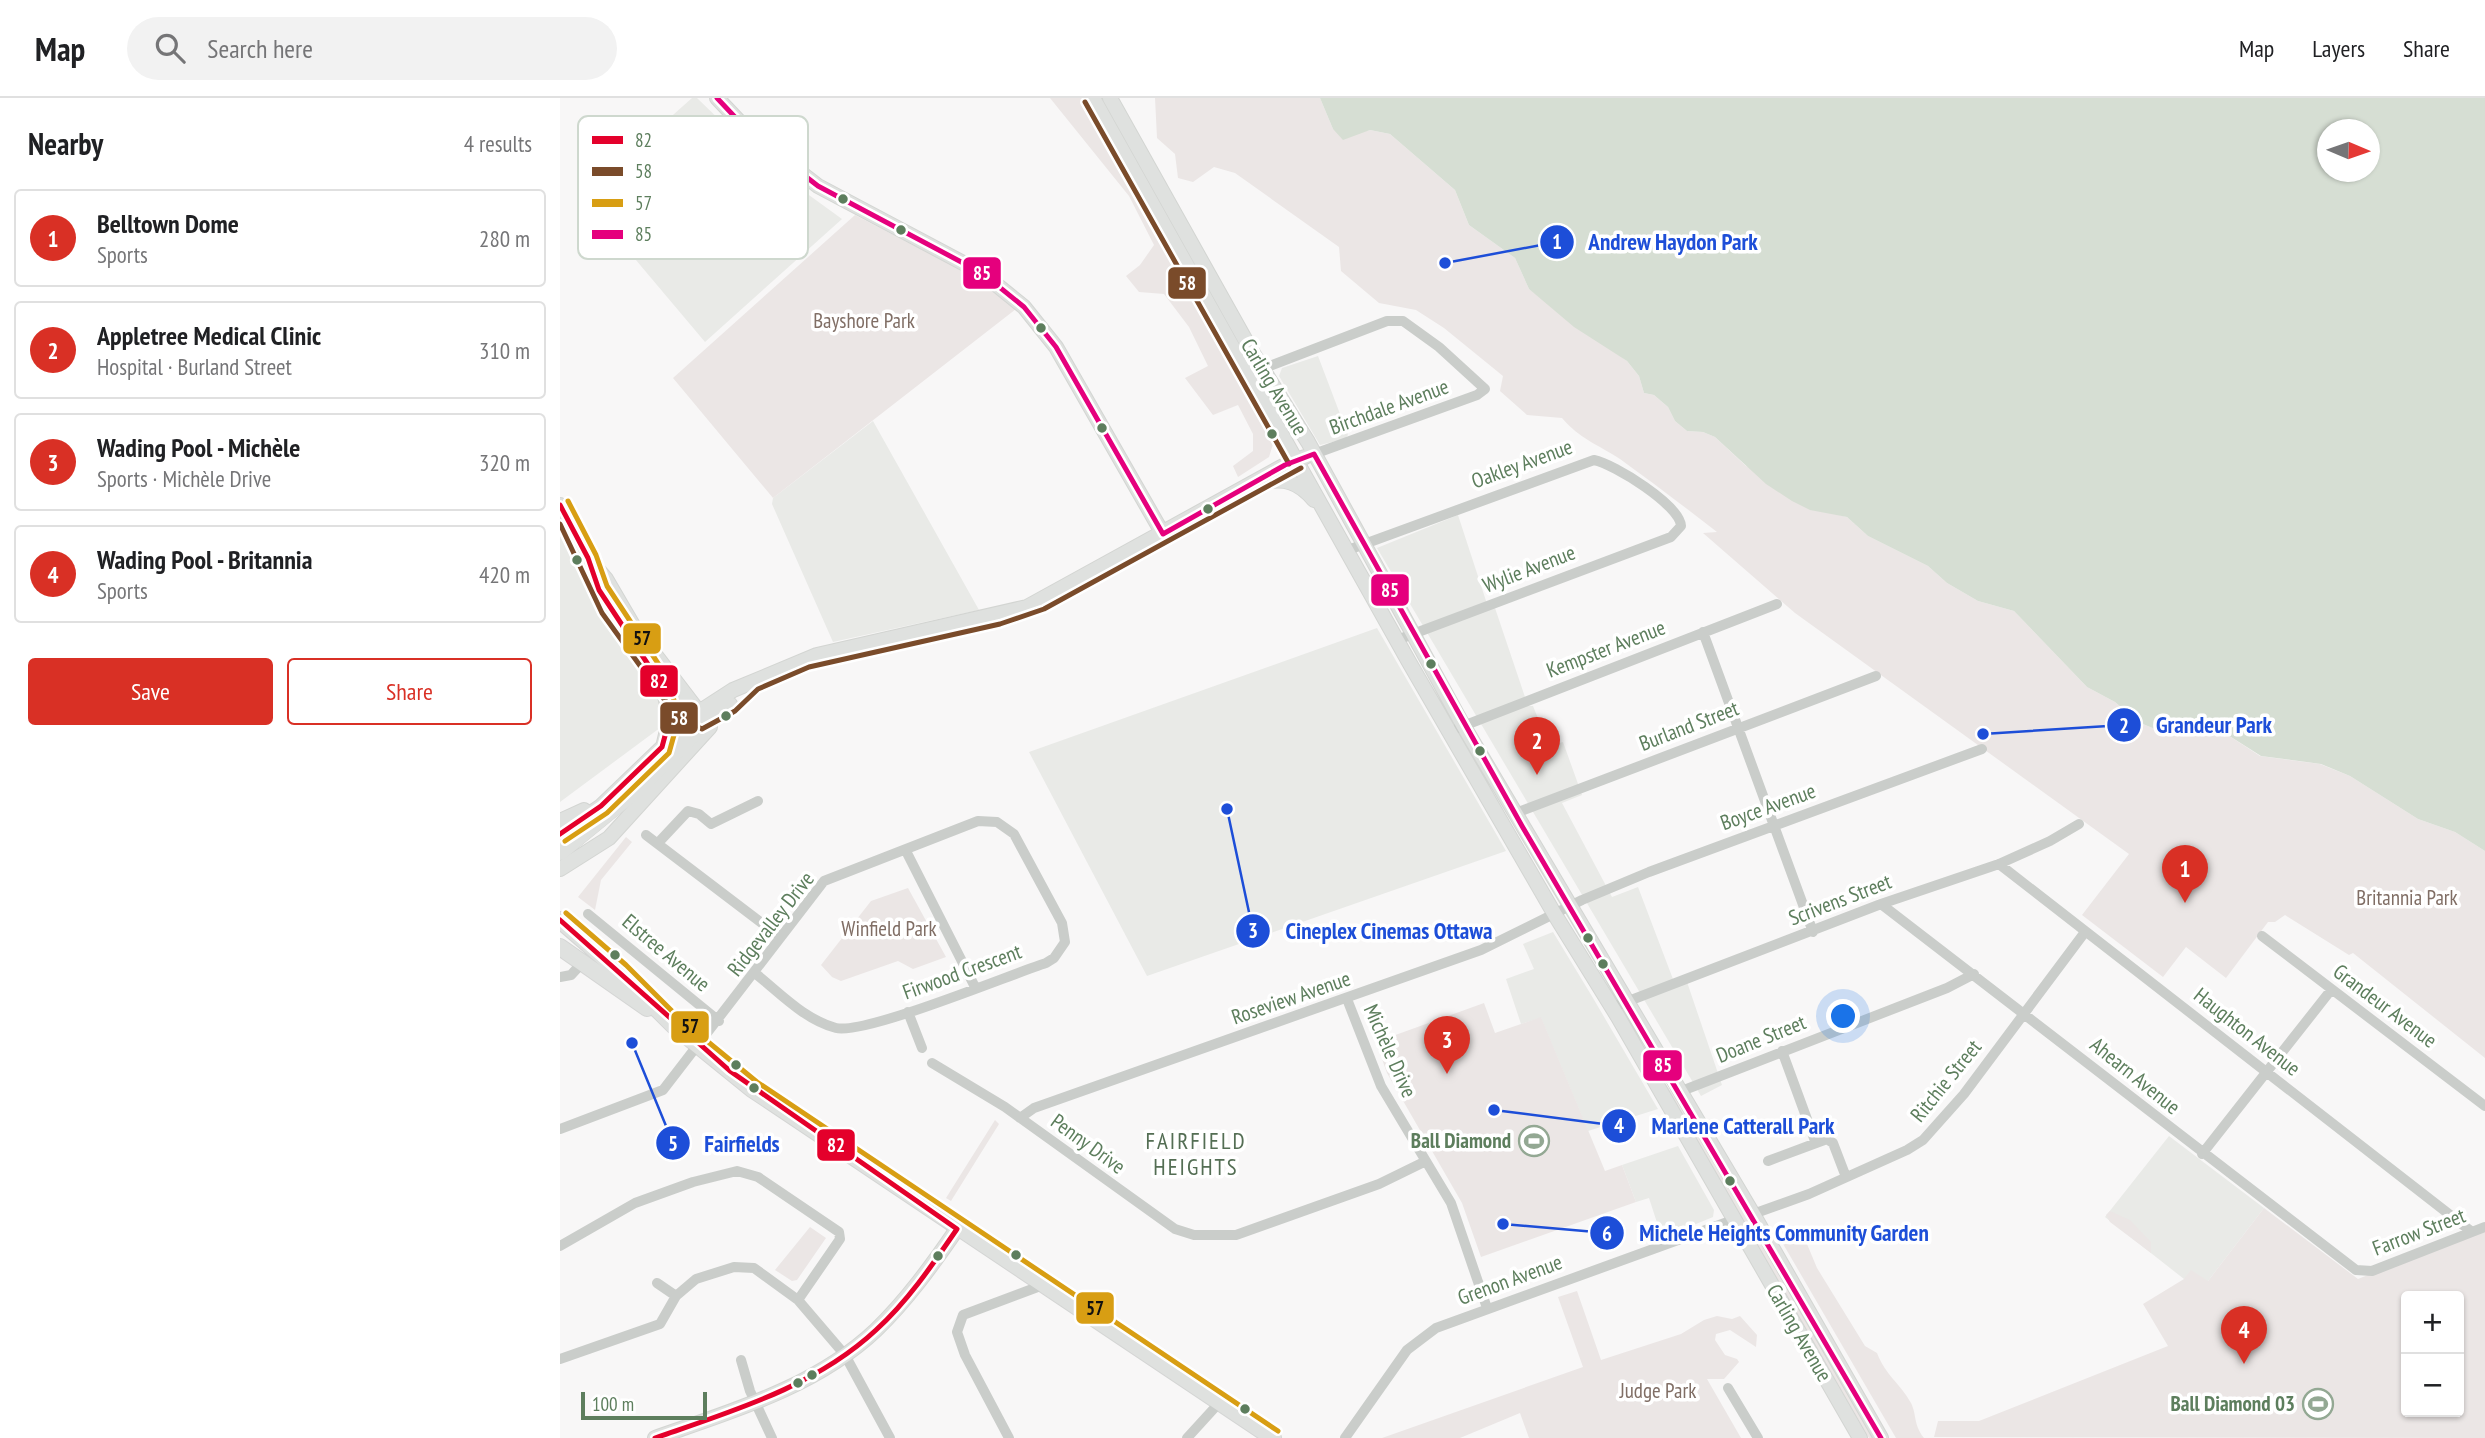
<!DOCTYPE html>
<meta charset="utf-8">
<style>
body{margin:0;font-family:"PT Sans Narrow",sans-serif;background:#f2f2f2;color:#202124}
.controls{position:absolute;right:21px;bottom:21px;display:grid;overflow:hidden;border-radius:7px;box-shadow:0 2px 5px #0004}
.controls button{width:63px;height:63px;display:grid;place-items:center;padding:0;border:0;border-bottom:2px solid #e0e0e0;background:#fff;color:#202124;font:35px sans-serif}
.compass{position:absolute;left:1757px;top:21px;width:63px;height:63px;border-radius:50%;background:#fff;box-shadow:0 2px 5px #0004;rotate:92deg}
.scale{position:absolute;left:21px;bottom:18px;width:126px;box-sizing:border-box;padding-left:7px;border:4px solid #5d7e5d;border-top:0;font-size:19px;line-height:24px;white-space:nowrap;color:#5d7e5d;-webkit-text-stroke:5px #fff;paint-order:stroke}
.you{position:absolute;left:1284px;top:919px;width:24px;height:24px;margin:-18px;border:5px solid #fff;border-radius:50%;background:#1a73e8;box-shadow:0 0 0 10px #1a73e833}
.badge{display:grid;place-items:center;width:46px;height:46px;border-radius:50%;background:#d93025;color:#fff;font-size:23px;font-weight:700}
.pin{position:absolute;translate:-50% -58px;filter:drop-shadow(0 2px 4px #0008)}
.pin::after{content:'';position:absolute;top:37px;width:24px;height:21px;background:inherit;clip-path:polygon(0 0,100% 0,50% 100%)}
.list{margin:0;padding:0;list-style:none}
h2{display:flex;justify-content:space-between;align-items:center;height:91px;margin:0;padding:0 28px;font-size:30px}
h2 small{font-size:23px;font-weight:400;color:#757577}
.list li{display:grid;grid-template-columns:46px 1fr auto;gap:21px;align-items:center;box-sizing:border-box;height:98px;margin:0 14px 14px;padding:0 14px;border:2px solid #e0e0e0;border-radius:7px}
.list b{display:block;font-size:26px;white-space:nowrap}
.list p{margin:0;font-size:23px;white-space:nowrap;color:#757577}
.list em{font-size:23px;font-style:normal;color:#757577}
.actions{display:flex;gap:14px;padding:21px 28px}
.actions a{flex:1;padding:16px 0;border:2px solid #d93025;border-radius:7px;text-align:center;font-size:24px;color:#d93025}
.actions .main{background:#d93025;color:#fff}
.icon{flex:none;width:38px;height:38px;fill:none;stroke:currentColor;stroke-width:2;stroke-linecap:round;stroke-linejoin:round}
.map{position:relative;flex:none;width:1925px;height:1340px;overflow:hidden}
header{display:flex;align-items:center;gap:42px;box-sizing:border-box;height:98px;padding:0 35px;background:#fff;border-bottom:2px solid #e0e0e0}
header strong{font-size:33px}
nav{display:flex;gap:38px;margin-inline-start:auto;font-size:24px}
.search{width:490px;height:63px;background:#f2f2f2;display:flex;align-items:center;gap:18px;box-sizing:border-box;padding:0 24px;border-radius:38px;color:#757577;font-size:26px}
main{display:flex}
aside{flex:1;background:#fff}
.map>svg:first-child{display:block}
</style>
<header>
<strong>Map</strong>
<div class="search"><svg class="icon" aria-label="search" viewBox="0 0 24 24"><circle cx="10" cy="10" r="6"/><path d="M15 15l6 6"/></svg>Search here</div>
<nav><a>Map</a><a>Layers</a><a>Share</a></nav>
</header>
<main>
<aside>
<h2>Nearby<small>4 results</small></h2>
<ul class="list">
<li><span class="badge">1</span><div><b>Belltown Dome</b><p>Sports</p></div><em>280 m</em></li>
<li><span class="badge">2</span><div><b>Appletree Medical Clinic</b><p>Hospital · Burland Street</p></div><em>310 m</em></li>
<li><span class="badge">3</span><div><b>Wading Pool - Michèle</b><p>Sports · Michèle Drive</p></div><em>320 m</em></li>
<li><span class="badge">4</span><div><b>Wading Pool - Britannia</b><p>Sports</p></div><em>420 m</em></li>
</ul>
<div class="actions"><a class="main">Save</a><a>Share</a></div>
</aside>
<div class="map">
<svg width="1925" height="1340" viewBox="0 0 1925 1340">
<rect width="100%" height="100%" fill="#f8f7f7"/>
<path fill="#e9eae7" d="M132 0H137L202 63 282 121 145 244 22 98Z
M758 258 788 337 785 341 760 347 719 278 722 270Z
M313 323 419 512 273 544 212 406 213 400Z
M898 417 929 512 935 510 968 608H973L989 648 1003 644 1022 697 1002 705 1052 799 1078 789 1116 889 1127 884 1162 987 1141 998 817 450Z
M0 438 26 484 116 618 0 704Z
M817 530 946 753 587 878 469 654Z
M993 834 1033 900 1098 1011 1028 1033 981 920 961 926 946 881 974 871 963 846Z
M1609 1038 1704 1110 1648 1183 1624 1181 1545 1119Z
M1118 1048 1154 1112 1153 1119 1102 1140 1089 1100 1076 1104 1062 1067Z"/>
<path fill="#ebe6e5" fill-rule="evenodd" d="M490 0H523L713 346 709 359 678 379 673 368 693 353V336L678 307 653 317 625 280 648 268 629 229 604 196 579 194 566 178 580 167 594 147 569 98Z
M595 0H760L773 31 794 36 810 32 830 36 895 92 909 127 955 160 969 191 1067 263 1079 278 1084 295 1094 297 1108 309 1115 323 1127 333 1143 334 1155 339 1186 368 1271 415 1287 419 1308 438 1368 468 1387 485 1418 503 1454 513 1527 589 1555 604 1578 624 1612 638 1648 628 1660 632 1700 658 1760 666 1790 678 1858 721 1895 734 1925 753V960L1793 855 1789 857 1725 817 1715 824H1708L1666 880 1626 849 1603 879 1522 817 1569 756 1235 515 1143 435 1157 434C1125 409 1093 385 1060 361 1037 346 1020 341 1002 320L967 317 940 293 943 278 884 230 856 212 819 205 781 173 779 149 675 75 654 69 633 84 618 80 615 56 597 40Z
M295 117 409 176 456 211 213 400 113 280Z
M66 739 72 744 41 782 35 812 18 799Z
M348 790 386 859 353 871 338 863 281 883 272 879 261 867 311 803Z
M924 905 935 935 981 919 1045 1073 1062 1067 1076 1104 921 1159 902 1105 827 975 816 944Z
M1102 981 1117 1002 1315 1340H1309Z
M435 1022 439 1026 391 1103 386 1100Z
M1704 1110 1798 1181 1925 1130V1340L1374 1339 1378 1323H1419L1608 1248 1583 1206 1624 1181 1631 1172 1648 1183ZM1846 1198H1899V1314H1846Z
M1550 1113 1570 1122 1591 1144V1155L1550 1124 1546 1117Z
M1222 1125 1247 1146 1257 1170 1305 1248 1317 1255C1326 1278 1340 1285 1351 1305 1357 1317 1353 1326 1364 1340H1336L1215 1132V1128Z
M250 1129 266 1140 237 1182 232 1183 215 1172Z
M1017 1193 1041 1262 1121 1236 1144 1222 1157 1218 1172 1221 1180 1218 1197 1237 1196 1249 1170 1232 1156 1236 1155 1242 1165 1257 1177 1261 1179 1264 1164 1281H1147L1181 1340H969L960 1315 900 1340H822L1023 1269 998 1199Z"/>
<path fill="#d6ded3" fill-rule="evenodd" d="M760 0H1925V753L1895 734 1858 721 1790 678 1761 666 1701 658 1660 632 1648 628 1612 638 1578 624 1555 604 1527 589 1454 513 1418 503 1387 485 1368 468 1308 438 1287 419 1250 412 1232 403 1206 386 1155 339 1143 334 1127 333 1115 323 1108 309 1094 297 1084 295 1079 278 1067 263 1014 229 969 191 955 160 909 127 895 92 830 36 810 32 783 42 773 31ZM1768 32H1810V74H1768Z"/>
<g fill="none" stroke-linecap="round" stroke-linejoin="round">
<g stroke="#d3d5d2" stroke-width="16">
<path id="secondary" d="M157 0 191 36 258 88 422 175 464 209 496 249 603 436
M533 0 849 564 995 817 1058 919 1300 1340
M550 0 691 252 748 344 903 627 1193 1116 1321 1340
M701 385C724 379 739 384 754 402
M0 407 28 460 39 492 49 510 124 613 141 622 170 606
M33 466 46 481 74 529 139 614
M104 645 110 619 104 594
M0 723 24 712
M0 736 41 708 139 614 173 592 257 557 467 509 725 367 745 359
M0 771 49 740 150 629
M95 1340C172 1313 256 1289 316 1232 347 1202 373 1166 397 1131"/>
</g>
<g stroke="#d4d5d4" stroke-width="18">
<path id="primary" d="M0 822 60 874 113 927 192 991 713 1340
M0 849 87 910"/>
</g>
<g stroke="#d4d5d3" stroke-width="19">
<path id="highway" d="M0 753 77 690 149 619"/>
</g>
<path stroke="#cacdca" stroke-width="10" d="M702 271 827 223H843L879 249 925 291 917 297 754 356
M788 452 1034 362C1054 366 1120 407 1121 428L1111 439 837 542
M1143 534 1253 834
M898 630 1217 506
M956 715 1316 578
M86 737 220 839
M98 745 128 713 139 716 151 726 198 703
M346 753 415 889
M1439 766 1912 1134
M1321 806 1796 1172 1812 1173 1925 1129
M28 816 159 923
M1702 838 1925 1008
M0 879 11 877 22 865
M787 901 821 988 891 1105 927 1210
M1053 909 1321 806 1439 766 1490 743 1519 726
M348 914 362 950
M1222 953 1255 1043
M372 965 445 1009 615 1131 634 1137H676L819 1086 864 1064
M1119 994 1387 890 1414 876
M460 1020 474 1010 921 852 1022 802 1089 774 1422 651
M0 1031 103 992 264 783 418 723 437 724 454 736 502 825 505 844 494 860 486 865C449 877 305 937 276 930 245 922 220 895 196 876
M1642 1056 1771 892
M1208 1063 1267 1041 1273 1045 1286 1079
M1193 1116 1249 1096 1347 1052 1363 1042 1404 996 1525 834
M0 1148 75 1105 133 1084 177 1073 198 1079 279 1134 280 1141 238 1202
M97 1185 116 1198
M0 1261 100 1226 116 1198 136 1181 174 1169 194 1170 238 1202 285 1257 330 1340
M181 1262 190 1293 212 1340
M1168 1290 1198 1340
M449 1340 405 1257 397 1234 403 1217 483 1187
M627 1340 659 1305
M785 1340 847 1252 876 1230 1173 1122"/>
<use href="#secondary" stroke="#dfe1df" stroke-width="14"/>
<use href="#primary" stroke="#dfe1df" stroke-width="16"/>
<use href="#highway" stroke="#dfe1df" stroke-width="18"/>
<g stroke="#fff" stroke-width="10">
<path id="bus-1" d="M0 407 28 460 39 492 99 583 110 619 102 649 41 708 0 736
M0 822 170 973 397 1131
M95 1340C172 1313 255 1289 316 1232 348 1203 373 1166 397 1131"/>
</g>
<g stroke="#fff" stroke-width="10">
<path id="bus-2" d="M525 4 729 366
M0 426 42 515 117 619 142 631 175 613 198 591 249 569 440 526 484 511 741 370"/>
</g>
<g stroke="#fff" stroke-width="10">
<path id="bus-3" d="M5 743 47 715 109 655 119 619 107 579 47 488 36 457 8 403
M6 815 66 867 119 920 197 984 718 1333"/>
</g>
<g stroke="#fff" stroke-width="10">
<path id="bus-4" d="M157 0 191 36 258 88 422 175 464 209 496 249 603 436
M603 436 725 367 754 356 962 728 1321 1340"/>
</g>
<use href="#bus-1" stroke="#e4002b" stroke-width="5"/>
<use href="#bus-2" stroke="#7a4b2a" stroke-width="5"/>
<use href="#bus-3" stroke="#d89e13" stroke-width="5"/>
<use href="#bus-4" stroke="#e5007d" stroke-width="5"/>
</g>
<defs>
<g id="stadium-ring" transform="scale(1.575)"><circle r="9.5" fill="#fff" stroke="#93a893" stroke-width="1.5"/><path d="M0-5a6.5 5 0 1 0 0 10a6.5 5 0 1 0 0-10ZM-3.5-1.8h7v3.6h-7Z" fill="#93a893"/></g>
</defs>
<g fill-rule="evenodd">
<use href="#stadium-ring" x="974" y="1043"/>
<use href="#stadium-ring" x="1758" y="1306"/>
</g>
<g fill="#5d7e5d" stroke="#fff" stroke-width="2.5">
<circle cx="283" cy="101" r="6"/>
<circle cx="341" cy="132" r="6"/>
<circle cx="481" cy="230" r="6"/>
<circle cx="542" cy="330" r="6"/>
<circle cx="712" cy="336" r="6"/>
<circle cx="648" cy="411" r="6"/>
<circle cx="17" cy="462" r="6"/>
<circle cx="871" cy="566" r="6"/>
<circle cx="166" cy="618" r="6"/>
<circle cx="920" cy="653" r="6"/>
<circle cx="1028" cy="840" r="6"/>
<circle cx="55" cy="857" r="6"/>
<circle cx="1043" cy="866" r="6"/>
<circle cx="176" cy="967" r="6"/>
<circle cx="194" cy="990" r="6"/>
<circle cx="1170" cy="1083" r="6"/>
<circle cx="456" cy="1157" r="6"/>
<circle cx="378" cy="1158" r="6"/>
<circle cx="252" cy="1277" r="6"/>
<circle cx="238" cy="1285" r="6"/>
<circle cx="685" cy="1311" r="6"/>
</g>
<g text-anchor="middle" stroke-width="7" stroke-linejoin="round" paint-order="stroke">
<g font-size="21" fill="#806e65" stroke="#fff">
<text x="304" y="230">Bayshore Park</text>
<text x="1847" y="807">Britannia Park</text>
<text x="329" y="838">Winfield Park</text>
<text x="1098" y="1300">Judge Park</text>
</g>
<g font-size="21" fill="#5d7e5d" stroke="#fff">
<text transform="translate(714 289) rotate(59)" y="7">Carling Avenue</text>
<text transform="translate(829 309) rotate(-20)" y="7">Birchdale Avenue</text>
<text transform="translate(962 366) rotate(-20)" y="7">Oakley Avenue</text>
<text transform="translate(969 471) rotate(-21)" y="7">Wylie Avenue</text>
<text transform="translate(1046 551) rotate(-21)" y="7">Kempster Avenue</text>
<text transform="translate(1129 628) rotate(-21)" y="7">Burland Street</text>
<text transform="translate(1208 709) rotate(-20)" y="7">Boyce Avenue</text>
<text transform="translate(1280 802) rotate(-21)" y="7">Scrivens Street</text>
<text transform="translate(211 826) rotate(-52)" y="7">Ridgevalley Drive</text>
<text transform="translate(106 855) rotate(40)" y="7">Elstree Avenue</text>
<text transform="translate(402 874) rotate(-20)" y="7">Firwood Crescent</text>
<text transform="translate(731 900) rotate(-19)" y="7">Roseview Avenue</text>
<text transform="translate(1825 908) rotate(37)" y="7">Grandeur Avenue</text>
<text transform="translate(1687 934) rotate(38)" y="7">Haughton Avenue</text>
<text transform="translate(1201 941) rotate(-22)" y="7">Doane Street</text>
<text transform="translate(830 953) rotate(66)" y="7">Michèle Drive</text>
<text transform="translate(1575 978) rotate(39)" y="7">Ahearn Avenue</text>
<text transform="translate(1386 983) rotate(-51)" y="7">Ritchie Street</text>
<text transform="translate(528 1046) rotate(36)" y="7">Penny Drive</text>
<text transform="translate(1859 1134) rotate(-21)" y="7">Farrow Street</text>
<text transform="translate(950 1182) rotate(-20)" y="7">Grenon Avenue</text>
<text transform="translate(1239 1235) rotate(60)" y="7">Carling Avenue</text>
</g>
<g font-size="21" font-weight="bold" fill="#5d7e5d" stroke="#fff" text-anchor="end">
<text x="951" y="1050">Ball Diamond</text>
<text x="1735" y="1313">Ball Diamond 03</text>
</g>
<g font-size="23" letter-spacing="2" fill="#546e54" stroke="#fff">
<text x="636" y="1051">FAIRFIELD<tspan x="636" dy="26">HEIGHTS</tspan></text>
</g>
</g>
<rect x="18" y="18" width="230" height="143" rx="10" fill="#fff" stroke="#ced8ce" stroke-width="2"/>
<rect x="32" y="38" width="31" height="8" fill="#e4002b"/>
<rect x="32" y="69" width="31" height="9" fill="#7a4b2a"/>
<rect x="32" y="101" width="31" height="8" fill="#d89e13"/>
<rect x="32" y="132" width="31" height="9" fill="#e5007d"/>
<g font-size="19" fill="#5d7e5d">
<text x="75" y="49">82</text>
<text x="75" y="80">58</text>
<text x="75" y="112">57</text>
<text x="75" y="143">85</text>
</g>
<path fill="none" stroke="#1d4ed8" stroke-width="2.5" d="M885 165L997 144M1423 636L1564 627M667 711L693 833M934 1012L1059 1028M72 945L113 1045M943 1126L1047 1135"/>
<g fill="#1d4ed8" stroke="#fff" stroke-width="2.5">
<circle cx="885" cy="165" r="7"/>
<circle cx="1423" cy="636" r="7"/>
<circle cx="667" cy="711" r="7"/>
<circle cx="934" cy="1012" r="7"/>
<circle cx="72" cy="945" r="7"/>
<circle cx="943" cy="1126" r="7"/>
<circle cx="997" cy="144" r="18"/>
<circle cx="1564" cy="627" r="18"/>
<circle cx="693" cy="833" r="18"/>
<circle cx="1059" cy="1028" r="18"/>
<circle cx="113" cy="1045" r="18"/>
<circle cx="1047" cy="1135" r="18"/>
</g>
<g font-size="21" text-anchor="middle" font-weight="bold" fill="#fff">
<text x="997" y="151">1</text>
<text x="1564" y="635">2</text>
<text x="693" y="840">3</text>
<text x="1059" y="1035">4</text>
<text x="113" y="1053">5</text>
<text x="1047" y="1143">6</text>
</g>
<g font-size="23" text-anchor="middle" font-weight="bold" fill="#1d4ed8" stroke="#fff" stroke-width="7" stroke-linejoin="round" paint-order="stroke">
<text x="1113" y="152">Andrew Haydon Park</text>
<text x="1654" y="635">Grandeur Park</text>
<text x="829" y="841">Cineplex Cinemas Ottawa</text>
<text x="1183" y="1036">Marlene Catterall Park</text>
<text x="182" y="1054">Fairfields</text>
<text x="1224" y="1143">Michele Heights Community Garden</text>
</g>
<g stroke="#fff" stroke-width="2.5">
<rect x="402" y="158" width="40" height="34" rx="7" fill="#e5007d"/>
<rect x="607" y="168" width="40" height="34" rx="7" fill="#7a4b2a"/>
<rect x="810" y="475" width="40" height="34" rx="7" fill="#e5007d"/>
<rect x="62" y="524" width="40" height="33" rx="7" fill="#d89e13"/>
<rect x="79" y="566" width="40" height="34" rx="7" fill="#e4002b"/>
<rect x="99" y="603" width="40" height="34" rx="7" fill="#7a4b2a"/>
<rect x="110" y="912" width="40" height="34" rx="7" fill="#d89e13"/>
<rect x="1082" y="951" width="41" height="33" rx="7" fill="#e5007d"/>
<rect x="256" y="1030" width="40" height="34" rx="7" fill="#e4002b"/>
<rect x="515" y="1193" width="40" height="34" rx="7" fill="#d89e13"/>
</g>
<g font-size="19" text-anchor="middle" font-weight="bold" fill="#fff">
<text x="422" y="182">85</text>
<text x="627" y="192">58</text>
<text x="830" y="499">85</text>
<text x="99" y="590">82</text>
<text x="119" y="627">58</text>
<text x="1103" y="974">85</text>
<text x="276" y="1054">82</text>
</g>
<g font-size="19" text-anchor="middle" font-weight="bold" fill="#111">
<text x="82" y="547">57</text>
<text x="130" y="935">57</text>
<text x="535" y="1217">57</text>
</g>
</svg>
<div class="controls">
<button>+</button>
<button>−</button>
</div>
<svg class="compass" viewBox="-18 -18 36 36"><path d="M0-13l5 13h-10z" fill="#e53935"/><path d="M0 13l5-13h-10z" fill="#757577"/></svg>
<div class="scale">100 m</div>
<div class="you"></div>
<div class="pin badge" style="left:1625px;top:805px">1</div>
<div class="pin badge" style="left:977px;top:677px">2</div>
<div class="pin badge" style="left:887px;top:976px">3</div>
<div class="pin badge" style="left:1684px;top:1266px">4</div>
</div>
</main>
